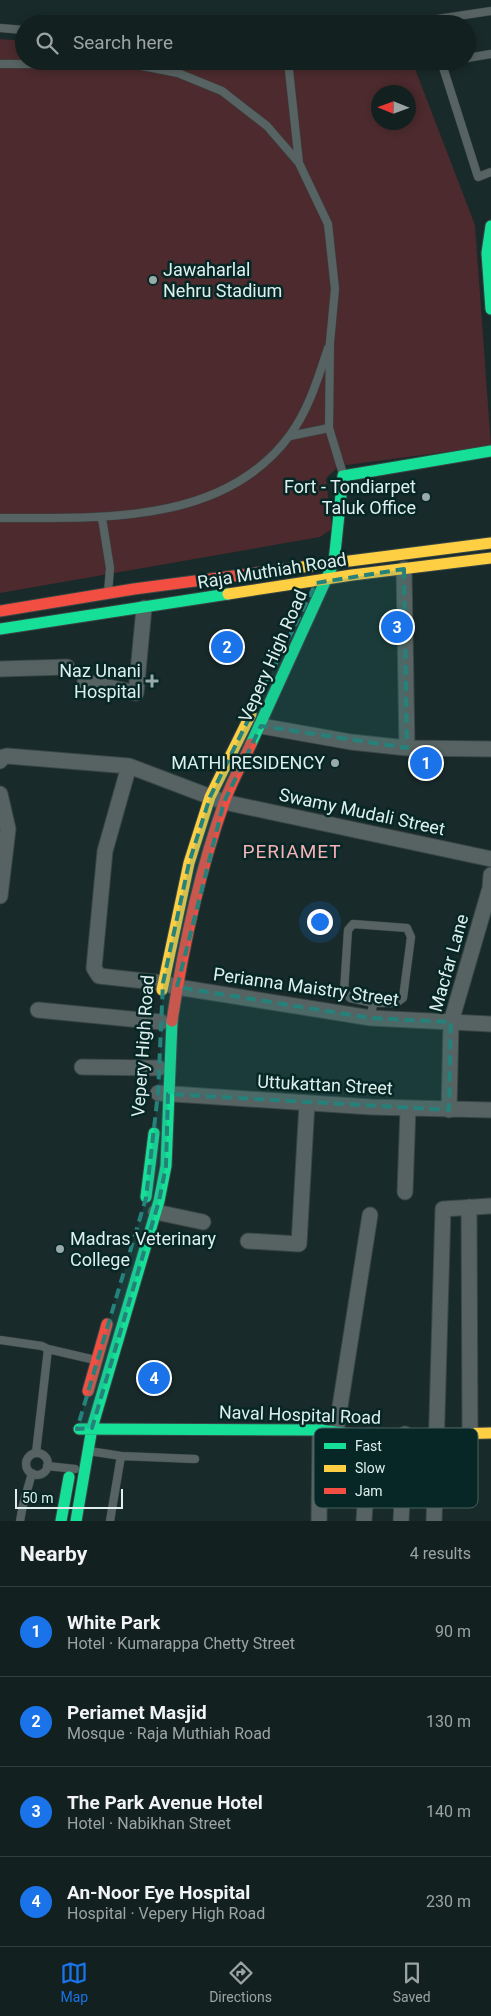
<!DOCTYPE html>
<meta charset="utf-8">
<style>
body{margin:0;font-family:Roboto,sans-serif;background:#1f2d2c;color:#f1f3f6}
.compass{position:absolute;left:371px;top:85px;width:45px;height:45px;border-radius:50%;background:#12201f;box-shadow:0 2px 8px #0003;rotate:271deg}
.scale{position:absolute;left:15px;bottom:12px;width:108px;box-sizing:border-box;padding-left:5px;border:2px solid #deefed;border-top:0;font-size:14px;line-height:18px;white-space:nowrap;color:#deefed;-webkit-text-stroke:4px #062725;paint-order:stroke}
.you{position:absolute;left:319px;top:921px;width:18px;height:18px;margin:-12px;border:4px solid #fff;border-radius:50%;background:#1a73e8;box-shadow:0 0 0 8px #1a73e833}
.badge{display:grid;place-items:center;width:32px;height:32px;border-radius:50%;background:#1a73e8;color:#fff;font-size:16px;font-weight:700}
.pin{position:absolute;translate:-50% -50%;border:2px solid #fff;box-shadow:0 1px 5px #0006}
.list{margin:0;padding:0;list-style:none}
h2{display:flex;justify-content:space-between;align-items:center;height:65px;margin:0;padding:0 20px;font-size:21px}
h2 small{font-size:16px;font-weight:400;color:#9ca3a4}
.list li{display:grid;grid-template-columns:32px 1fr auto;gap:15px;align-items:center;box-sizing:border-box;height:90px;padding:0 20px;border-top:1px solid #313e3d}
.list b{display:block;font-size:19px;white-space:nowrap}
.list p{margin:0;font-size:16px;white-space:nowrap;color:#9ca3a4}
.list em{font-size:16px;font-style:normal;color:#9ca3a4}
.icon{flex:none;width:28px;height:28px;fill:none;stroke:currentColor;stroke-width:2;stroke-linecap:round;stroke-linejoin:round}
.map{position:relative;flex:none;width:491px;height:1521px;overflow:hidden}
.search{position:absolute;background:#12201f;box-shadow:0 2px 8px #0003;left:15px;right:15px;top:15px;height:55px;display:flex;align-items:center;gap:12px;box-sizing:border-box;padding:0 18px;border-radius:28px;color:#9ca3a4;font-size:19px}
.sheet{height:425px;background:#12201f}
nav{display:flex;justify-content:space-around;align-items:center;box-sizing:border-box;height:70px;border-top:1px solid #313e3d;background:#12201f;font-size:14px;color:#9ca3a4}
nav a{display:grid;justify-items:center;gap:2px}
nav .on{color:#1a73e8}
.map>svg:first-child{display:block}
</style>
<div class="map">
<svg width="491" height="1521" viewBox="0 0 491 1521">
<rect width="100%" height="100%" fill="#182a29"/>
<path fill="#4c2a2d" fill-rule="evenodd" d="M0 39 24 41V61H412L475 225 491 446 339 466 326 478 332 529 320 537 0 593ZM378 92H408V122H378Z"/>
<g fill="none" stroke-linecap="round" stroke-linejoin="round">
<g stroke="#384645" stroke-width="9">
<path id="lane" d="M405 24 491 11
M0 28 24 30
M467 58 491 54
M288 61 299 163
M453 61 442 64 478 177 491 172
M0 64H132L178 73 222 91 267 126 299 163 328 224 335 289 330 342 329 428 343 474
M290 436 329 428
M0 518C100 518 224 525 290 435 309 409 318 378 328 348
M102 518 110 568 108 593
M371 1018 373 1003 350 998 344 991 348 930 353 924 407 928 411 937 403 998 396 1003H373
M0 1340 42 1346 48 1349 36 1453
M48 1349 95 1360
M89 1451 121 1456
M26 1464a11 11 0 1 1 22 0a11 11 0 1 1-22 0Z
M47 1466 75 1469
M20 1521 23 1505 32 1473
M110 1521 121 1456 195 1459"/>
</g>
<g stroke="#384645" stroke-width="17">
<path id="street" d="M404 569 407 748
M0 669 67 667
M85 682 136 693 144 608
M261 726 351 742 407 748 491 749
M0 761 3 757 7 756 129 766 224 802 491 859
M129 766 105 851 94 968 99 976 163 983 177 987 371 1018 491 1024
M0 794 8 829 0 896
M38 1010 161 1022
M82 1067 159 1068
M158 1093 371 1107 491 1110
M449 1110 451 1022 490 888 491 875
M405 1192 408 1108
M469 1207 470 1433
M156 1212 203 1222
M248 1241 299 1244 307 1103
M336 1432 370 1215
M319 1521 320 1430
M364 1521 369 1436
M401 1521 405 1434
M434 1521 443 1209 491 1206"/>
</g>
<g stroke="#384645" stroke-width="13">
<path id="fast" d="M491 226 487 253 491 309
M0 629 228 594
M251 744 334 562 343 476 491 451
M146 1197 154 1133
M79 1429 320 1430 350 1434
M61 1521 69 1477
M76 1521 92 1428 159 1201 166 1166 172 1021"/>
</g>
<g stroke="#384645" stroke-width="13">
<path id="slow" d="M279 570 491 543
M228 594 352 575 491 558
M162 990 189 863 210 797 251 714
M350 1434 369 1436 491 1433"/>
</g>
<g stroke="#384645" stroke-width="13">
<path id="jam" d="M0 611 134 589 279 570
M172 1021C183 948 199 873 224 803 231 783 242 764 251 744
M88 1391 107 1324"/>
</g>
<use href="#lane" stroke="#576362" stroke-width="8"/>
<use href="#street" stroke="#576362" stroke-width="15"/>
<use href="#fast" stroke="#16e098" stroke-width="11"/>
<use href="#slow" stroke="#ffcf43" stroke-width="11"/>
<use href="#jam" stroke="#f24e42" stroke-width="11"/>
</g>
<path fill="#24827b" fill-opacity="0.2" stroke="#24827b" stroke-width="4" stroke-dasharray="10 6" stroke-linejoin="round" d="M404 569 407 748 261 726 224 802 177 987 371 1018 451 1022 449 1110 168 1094 166 1166 159 1201 92 1428 77 1429 146 1198 158 1093 163 983 189 863 210 797 316 583Z"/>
<g fill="#99aaa8" stroke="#062725" stroke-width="2">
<circle cx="153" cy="280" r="5"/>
<circle cx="426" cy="497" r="5"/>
<path d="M149.5 673.5h5v5h5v5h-5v5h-5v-5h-5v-5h5z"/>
<circle cx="335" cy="763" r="5"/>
<circle cx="60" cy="1249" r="5"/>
</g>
<g text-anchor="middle" stroke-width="5" stroke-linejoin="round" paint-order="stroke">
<g font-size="18" fill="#deefed" stroke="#062725" text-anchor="end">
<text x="163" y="276" text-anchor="start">Jawaharlal<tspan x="163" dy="21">Nehru Stadium</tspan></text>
<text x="416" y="493">Fort - Tondiarpet<tspan x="416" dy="21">Taluk Office</tspan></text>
<text x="141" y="677">Naz Unani<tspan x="141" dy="21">Hospital</tspan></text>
<text x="325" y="769">MATHI RESIDENCY</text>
<text x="70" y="1245" text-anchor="start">Madras Veterinary<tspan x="70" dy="21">College</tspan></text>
</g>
<g font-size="18" fill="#deefed" stroke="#062725">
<text transform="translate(272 571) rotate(-9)" y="6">Raja Muthiah Road</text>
<text transform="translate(273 656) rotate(-66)" y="6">Vepery High Road</text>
<text transform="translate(362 812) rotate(12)" y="6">Swamy Mudali Street</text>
<text transform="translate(449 963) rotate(-74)" y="6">Macfar Lane</text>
<text transform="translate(306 987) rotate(8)" y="6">Perianna Maistry Street</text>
<text transform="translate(143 1046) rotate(-86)" y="6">Vepery High Road</text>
<text transform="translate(325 1085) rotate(3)" y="6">Uttukattan Street</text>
<text transform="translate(300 1415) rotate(2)" y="6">Naval Hospital Road</text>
</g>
<g font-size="19" letter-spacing="1" fill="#f6b2b5" stroke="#062725">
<text x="292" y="858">PERIAMET</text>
</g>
</g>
<rect x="314" y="1428" width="164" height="80" rx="8" fill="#062725" stroke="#476361" stroke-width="1"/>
<rect x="324" y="1443" width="22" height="6" fill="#16e098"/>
<rect x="324" y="1465" width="22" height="7" fill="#ffcf43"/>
<rect x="324" y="1488" width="22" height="6" fill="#f24e42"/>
<g font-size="14" fill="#deefed">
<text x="355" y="1451">Fast</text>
<text x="355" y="1473">Slow</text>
<text x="355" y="1496">Jam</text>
</g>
</svg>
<svg class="compass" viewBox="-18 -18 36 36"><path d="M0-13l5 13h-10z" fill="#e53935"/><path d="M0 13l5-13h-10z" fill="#9ca3a4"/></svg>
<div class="scale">50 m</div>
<div class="you"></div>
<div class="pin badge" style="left:426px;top:763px">1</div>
<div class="pin badge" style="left:227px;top:647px">2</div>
<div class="pin badge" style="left:397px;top:627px">3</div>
<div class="pin badge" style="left:154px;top:1378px">4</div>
<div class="search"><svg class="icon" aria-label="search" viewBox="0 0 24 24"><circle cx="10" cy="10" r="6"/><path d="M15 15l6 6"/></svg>Search here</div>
</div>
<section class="sheet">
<h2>Nearby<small>4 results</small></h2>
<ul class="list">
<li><span class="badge">1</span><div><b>White Park</b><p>Hotel · Kumarappa Chetty Street</p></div><em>90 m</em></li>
<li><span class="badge">2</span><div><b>Periamet Masjid</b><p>Mosque · Raja Muthiah Road</p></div><em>130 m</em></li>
<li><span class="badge">3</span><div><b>The Park Avenue Hotel</b><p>Hotel · Nabikhan Street</p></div><em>140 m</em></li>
<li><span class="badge">4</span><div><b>An-Noor Eye Hospital</b><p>Hospital · Vepery High Road</p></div><em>230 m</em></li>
</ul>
</section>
<nav>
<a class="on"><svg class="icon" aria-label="map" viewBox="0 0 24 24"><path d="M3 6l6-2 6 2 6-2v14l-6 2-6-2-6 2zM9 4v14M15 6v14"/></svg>Map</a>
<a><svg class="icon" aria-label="directions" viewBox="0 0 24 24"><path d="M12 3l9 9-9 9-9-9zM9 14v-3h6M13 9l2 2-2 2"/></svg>Directions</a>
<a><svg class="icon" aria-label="saved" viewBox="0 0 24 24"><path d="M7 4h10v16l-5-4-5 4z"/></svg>Saved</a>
</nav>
